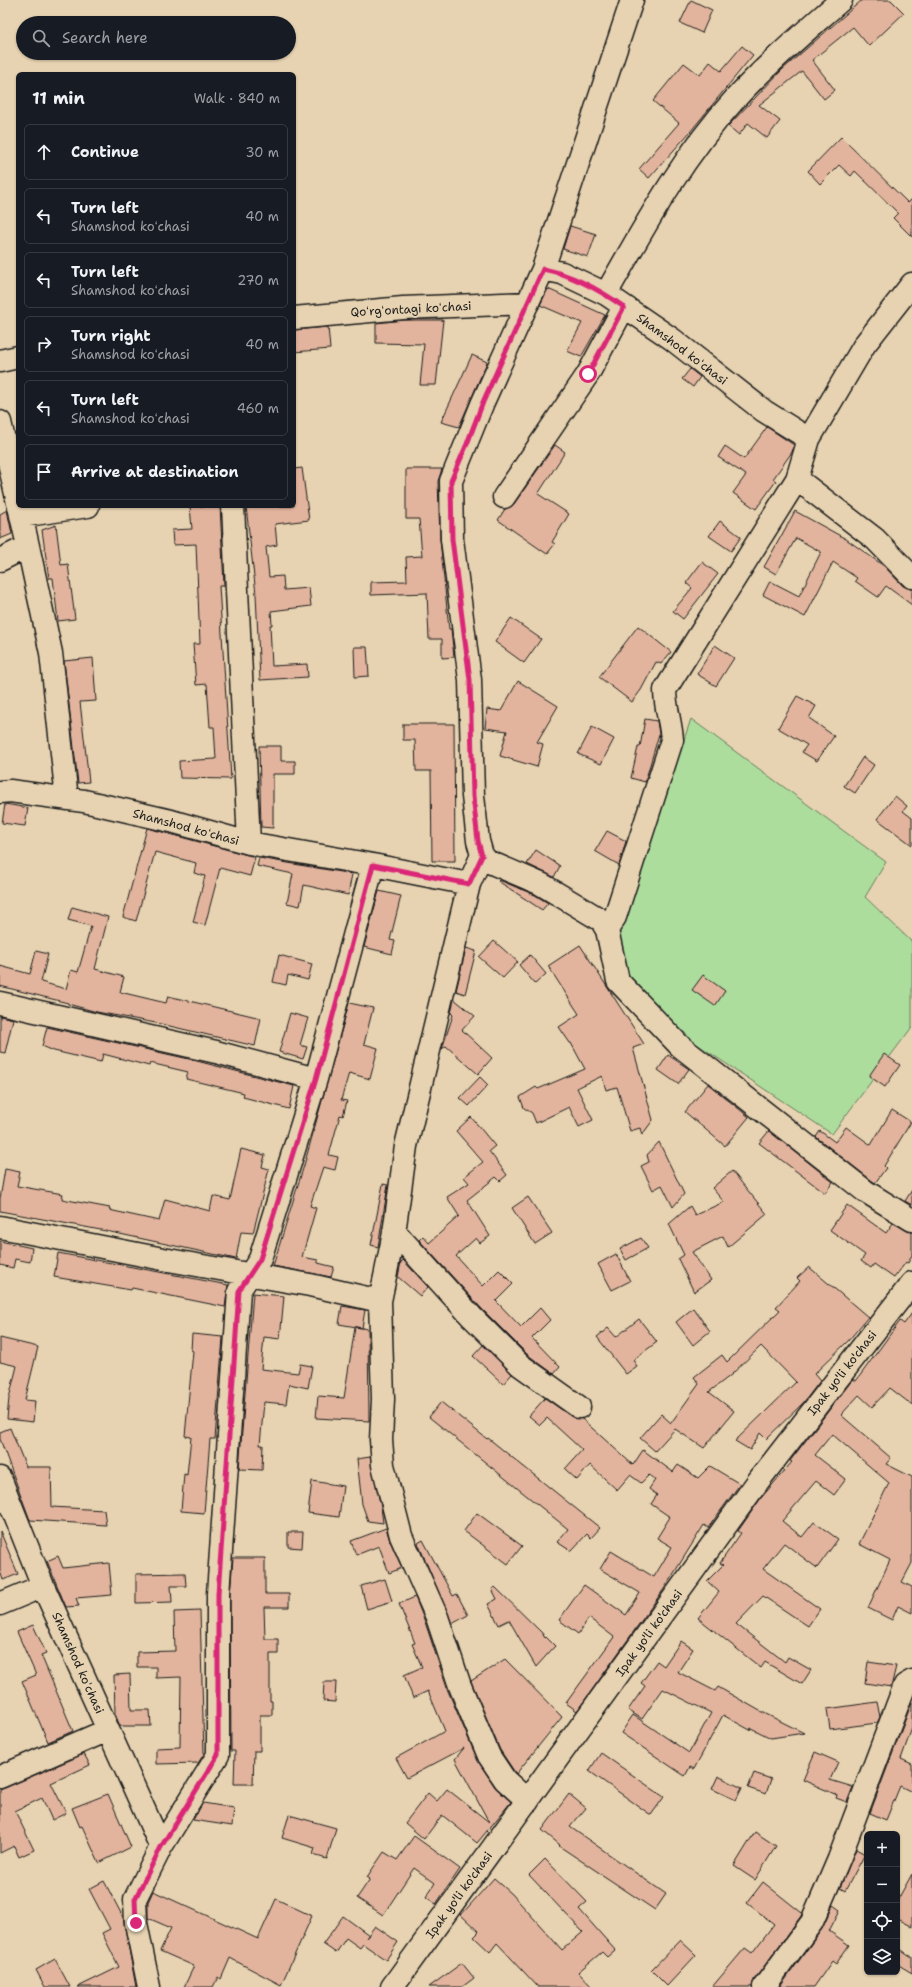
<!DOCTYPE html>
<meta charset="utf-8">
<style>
body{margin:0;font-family:"Shantell Sans",sans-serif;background:#242831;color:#f1f3f6}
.controls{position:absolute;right:12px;bottom:12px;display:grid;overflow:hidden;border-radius:6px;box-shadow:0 1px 3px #0004}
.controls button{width:36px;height:36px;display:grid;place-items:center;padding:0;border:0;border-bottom:1px solid #363941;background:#171b24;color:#f1f3f6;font:20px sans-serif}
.stop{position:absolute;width:12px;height:12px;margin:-9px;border:3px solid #db2777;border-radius:50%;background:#fff}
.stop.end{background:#db2777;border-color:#fff;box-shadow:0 1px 4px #0008}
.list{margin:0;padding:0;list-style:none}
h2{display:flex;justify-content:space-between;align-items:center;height:52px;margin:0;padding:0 16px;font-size:17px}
h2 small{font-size:13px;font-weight:400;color:#9ea1a6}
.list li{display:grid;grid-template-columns:26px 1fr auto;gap:12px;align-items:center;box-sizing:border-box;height:56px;margin:0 8px 8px;padding:0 8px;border:1px solid #363941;border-radius:6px}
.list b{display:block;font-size:15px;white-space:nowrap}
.list p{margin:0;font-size:13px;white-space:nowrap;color:#9ea1a6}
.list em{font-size:13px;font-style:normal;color:#9ea1a6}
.icon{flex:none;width:22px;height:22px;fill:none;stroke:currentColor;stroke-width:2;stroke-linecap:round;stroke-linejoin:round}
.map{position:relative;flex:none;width:912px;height:1987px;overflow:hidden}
.search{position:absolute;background:#171b24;box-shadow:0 1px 3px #0004;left:16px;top:16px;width:280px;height:44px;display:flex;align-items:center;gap:10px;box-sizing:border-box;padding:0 14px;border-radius:22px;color:#9ea1a6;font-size:15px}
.panel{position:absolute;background:#171b24;box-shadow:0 1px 3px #0004;left:16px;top:72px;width:280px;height:436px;border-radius:6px}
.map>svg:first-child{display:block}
</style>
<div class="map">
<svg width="912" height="1987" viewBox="0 0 912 1987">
<rect width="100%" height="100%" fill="#e7d3b1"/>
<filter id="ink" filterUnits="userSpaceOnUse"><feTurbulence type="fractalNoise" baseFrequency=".025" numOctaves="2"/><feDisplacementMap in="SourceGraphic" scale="8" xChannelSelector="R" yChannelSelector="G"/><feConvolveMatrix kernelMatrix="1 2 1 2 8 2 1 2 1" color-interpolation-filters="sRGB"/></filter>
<g filter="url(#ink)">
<path fill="#addd9d" stroke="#647c5c" d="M691 719 886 862 865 897 912 942V1027L832 1134 677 1031 625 981 618 961 620 927Z"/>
<path fill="#e3b49d" stroke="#1c1c1c" d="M691 0 712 10 702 33 680 23Z
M862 0H891L904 13 869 46 853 27 812 60 835 90 824 99 802 71 759 105 780 121 767 138 748 123 739 135 728 126 782 70Z
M742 46 753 55 690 132 649 178 639 169 679 123 653 101 684 63 700 75 710 62 721 71Z
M841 137 908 203 912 199V237L893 218 898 213 855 171 851 176 839 165 820 184 808 171Z
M570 226 596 234 588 257 563 249Z
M548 289 605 315 581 357 567 351 582 323 540 305Z
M404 320H443L436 385H420L424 344 376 343V323Z
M328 327 330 349 294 352V330Z
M472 355 487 362 459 427 441 422Z
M690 369 700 377 693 387 682 379Z
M767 427 794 445 792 452 773 479 776 481 756 509 733 493 746 475 718 457 725 446 744 459Z
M555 445 565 452 538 494 569 514 552 542 555 544 547 554 498 520 505 509 514 504Z
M302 468 309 520 275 524 277 545 266 547 269 577 283 576 284 590 309 588 311 606 271 611 272 625H270L272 666 307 664 308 677 260 680 256 594 246 506H294V469Z
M406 469H442L438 481 440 539 449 629H451L454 657 442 658V639H429L427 593 371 595V582L407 581 406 557 422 556 419 519H406Z
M190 506H220L224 586H219L231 779 180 778 179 761 216 759 214 727H210L207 684 196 685 193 644H200L196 544 173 545 172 530 192 529Z
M7 510 12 534 0 539V514Z
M795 511 846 539 884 566 903 586 912 589V605L886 586 878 597 855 581 857 578 833 562 805 617 763 595 770 581 799 596 821 552 796 538 776 574 764 567Z
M720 521 741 537 731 551 709 536Z
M56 525 61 565 68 564 75 619 58 621 53 578H49L42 530Z
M702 562 718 574 683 619 673 611 692 588 686 583Z
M511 618 541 639 524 663 495 642Z
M638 626 671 652 661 664 656 662 641 690 632 702 599 677Z
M715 645 734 658 716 686 697 674Z
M354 647H367L369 676 355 677Z
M93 658 96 701 80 702 89 782 78 783 64 661Z
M518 681 558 706 537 742 543 744 537 767 500 756 507 731 485 728 487 709 501 711Z
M797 696 816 706 809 718 834 736 817 761 802 752 807 745 778 728Z
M645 719 657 721 659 734 645 782 631 778 638 747H640Z
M403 724H454L455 861H432L431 771H416L415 740H403Z
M592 727 614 739 601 764 578 754Z
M259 746H281V761H295V774H273V828L261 827Z
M863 757 874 765 855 793 844 786Z
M895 796 907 806 903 811 912 818V845L877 819Z
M5 804 28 808 25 826 2 823Z
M147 828 255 857 250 876 220 868 205 925 193 922 205 876 194 873 196 863 155 852 136 921 123 917Z
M607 831 626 841 619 865 595 851Z
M536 850 560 866 554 877 527 864Z
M259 858 352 874 348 895 304 885 300 906 287 903 293 874 257 866Z
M499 880 535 895 548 903 542 910 498 881Z
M379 891 401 896 390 940 395 941 392 954 364 947Z
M72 907 108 917 95 969 124 977 120 992 166 1003 168 996 261 1018 255 1046 161 1024 97 1012 68 1004V1003L0 986V966L30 974 36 951 48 954 41 982 66 989 71 970 78 972 91 926 68 920Z
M494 941 518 962 503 978 479 957Z
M580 945 644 1044 633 1048 653 1120 642 1135 640 1128 630 1131 617 1087 606 1090 602 1076 577 1088 593 1120 579 1127 569 1107 536 1123 532 1113 524 1108 520 1097 536 1087 538 1089 585 1069 571 1043H570L559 1027 579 1014 548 966Z
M466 948 476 951 465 994 456 991Z
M279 955 312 964 308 980 288 975 286 985 273 982Z
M530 955 546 974 535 984 519 965Z
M703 975 725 991 715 1006 692 990Z
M454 999 475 1016 462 1030 492 1058 478 1074 446 1046 442 1049 453 1015 451 1013Z
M349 1003 373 1008 364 1044 378 1048 370 1079 349 1073 341 1100 347 1101 343 1116 340 1115 329 1155 338 1157 335 1170 323 1167 310 1206 316 1208 302 1257 318 1260V1263L334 1267 331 1277 273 1266 305 1162Z
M290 1013 308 1018 300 1045 307 1047 303 1059 279 1052Z
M0 1016 13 1019 5 1053 0 1052Z
M47 1027 189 1059 294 1086 289 1109 243 1097 244 1093 186 1079 188 1072 150 1063 149 1066 103 1054 101 1062 54 1051 42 1046Z
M884 1054 900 1065 885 1087 869 1076Z
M668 1055 689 1069 678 1084 658 1070Z
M480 1077 488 1085 469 1106 460 1098Z
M708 1084 749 1117 725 1146 685 1112Z
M892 1110 911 1122 884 1166 886 1168 875 1183 816 1137 820 1131 835 1142 846 1127 871 1145Z
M471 1117 495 1146 489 1151 507 1175 500 1181 496 1177 467 1200 490 1236 480 1243 476 1238 456 1256 483 1286 499 1270 513 1284 496 1301 521 1327 540 1308 550 1320 532 1338 560 1367 554 1374 528 1355 481 1308 419 1240 423 1236 429 1243 459 1216 447 1197 469 1183 464 1177 483 1162 456 1131Z
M769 1131 833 1182 825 1193 759 1143Z
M659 1142 684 1194 673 1207 662 1185 653 1190 641 1166 649 1162 647 1155Z
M241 1149 265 1155 262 1167 269 1169 253 1233 241 1232 236 1259 106 1231 0 1211V1199L5 1169 20 1172 17 1186 63 1194 62 1199 110 1208 109 1210 159 1221 165 1199 210 1211 213 1196 230 1200Z
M732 1171 767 1214 728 1247 723 1236 692 1252 711 1280 694 1292 678 1259 684 1255 669 1224 690 1206 695 1215 724 1202 712 1188Z
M383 1184 388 1185 378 1247 371 1245Z
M912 1190V1205L905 1201Z
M528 1197 552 1233 535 1244 512 1208Z
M847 1205 886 1233 893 1223 912 1232V1255L908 1263 906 1262 894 1278 874 1264 871 1268 861 1261 865 1255 830 1230Z
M641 1238 648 1248 626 1260 620 1249Z
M0 1241 32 1248 30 1262 15 1259 13 1268 0 1265Z
M58 1253 228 1285 225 1307 132 1288 131 1290 54 1277Z
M616 1254 630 1281 612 1290 598 1264Z
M403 1260 428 1287 420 1296 398 1277 401 1262Z
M809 1267 868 1317 848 1341 814 1374 820 1381 804 1402 766 1439 760 1433 750 1450 735 1441 796 1382 761 1346 731 1375 709 1392 734 1411 704 1448 675 1429 655 1451 640 1438 661 1414 671 1423 699 1384 694 1377 722 1355 727 1362 780 1310 776 1307 800 1281 797 1278Z
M253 1293 284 1296 280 1339 264 1337 261 1369 298 1373 300 1364 312 1366 308 1388 289 1384 286 1404 264 1402 260 1445H263L262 1470 239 1469Z
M342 1306 365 1310 362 1328 339 1324Z
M693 1308 710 1331 693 1345 676 1322Z
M912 1313V1405L890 1388 872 1407 859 1395 841 1415 891 1458 886 1464 912 1477V1563L902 1582 912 1587V1613L898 1606 892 1620 868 1608 890 1560 859 1544 889 1483 832 1434 815 1455 846 1479 834 1495 816 1481 782 1521 802 1537 814 1522 838 1539 817 1568 784 1543 763 1569 820 1609 808 1626 763 1596 736 1624 785 1662 788 1657 811 1670 802 1684 765 1662 761 1668 698 1618 719 1592 707 1581 723 1565 720 1563 741 1533 738 1531 761 1498 792 1462 790 1461 853 1379 856 1381 900 1321 904 1324Z
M639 1319 657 1342 633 1360 637 1366 626 1374 597 1337 608 1328 616 1337Z
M355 1327 368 1329 369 1421 316 1418 318 1396 344 1398Z
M192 1334 223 1337 215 1439H210L204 1513 181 1511 184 1474 187 1475 191 1437 185 1436 193 1351 191 1350Z
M0 1338 38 1347 25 1400 35 1401 33 1422 7 1419 9 1398 17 1366 0 1362Z
M483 1345 512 1374 503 1384 473 1356Z
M545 1398 572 1417 582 1419 633 1465 643 1450 673 1472 678 1465 698 1478 710 1466 740 1484 708 1528 704 1525 664 1589 577 1711 566 1703 614 1637 589 1618 578 1634 559 1620 584 1585 626 1615 640 1593 600 1569 611 1551 654 1577 672 1547 657 1538 670 1517 651 1504 657 1495 649 1489 655 1480 649 1475 641 1483 630 1475 617 1490 590 1465 577 1480 565 1469 582 1450 547 1418 540 1425 529 1416Z
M441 1402 487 1439 488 1438 600 1528 591 1538 587 1534 571 1551 557 1542 568 1529 429 1417Z
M10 1428 26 1467H51L52 1507 104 1510 106 1525 30 1520 0 1439V1432Z
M370 1457 381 1507 383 1523 368 1521 362 1504 357 1459Z
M312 1481 343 1486 339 1517 308 1513Z
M477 1513 522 1546 508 1564 464 1531Z
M386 1528 390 1541 402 1568 389 1573 379 1546 356 1555 351 1541Z
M0 1531 18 1574 3 1580 0 1571Z
M288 1532H303L302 1548 288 1547Z
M423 1540 453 1596 457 1594 468 1615 452 1624 418 1543Z
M58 1556 63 1568 109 1563 112 1595 76 1598 79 1606 66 1607 47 1561Z
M233 1558H265V1594H289V1607H264L265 1639H278V1654H270V1701H272V1715H260V1751H254L253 1784H234L235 1751H231L230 1594Z
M185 1573 186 1586H171L172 1602 136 1603V1574Z
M385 1579 392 1601 367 1609 361 1586Z
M495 1587 542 1633 545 1638 546 1637 555 1646 536 1667 509 1620 499 1625 488 1604 497 1599 492 1589Z
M415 1597 425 1622 448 1691 478 1761 495 1787 511 1802 477 1843 442 1815 424 1839 405 1823 428 1793 437 1801 447 1789 489 1822 455 1759 464 1748 407 1778 396 1758 445 1731 428 1691 413 1698 404 1675 422 1667 412 1644 415 1643 399 1604Z
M200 1611 204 1754 198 1763 156 1764V1748L180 1747 181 1677 156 1678V1667H137V1652L175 1651 174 1612Z
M33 1625 46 1653 41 1655 73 1731 48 1742 22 1681 36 1675 17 1632Z
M681 1641 693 1649 678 1672 715 1691 718 1687 760 1711 804 1733 771 1738 751 1728 750 1730 723 1715 694 1769 690 1767 685 1776 621 1733 633 1715 689 1753 711 1713 663 1689 642 1719 628 1710 645 1686 641 1683 657 1661 664 1666Z
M505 1659 562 1717 516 1774 500 1750 471 1681Z
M868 1662 896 1666 891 1687 865 1683Z
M130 1674 131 1710H150L151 1726H120L115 1714 114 1675Z
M324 1682H336L335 1702 323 1701Z
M877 1702 880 1717 877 1723 830 1729 827 1709Z
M912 1702V1728L901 1759 912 1764V1792L900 1786 886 1820 870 1813Z
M815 1752 838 1762 830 1780 853 1787 847 1802 836 1798 837 1795 803 1780Z
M601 1753 664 1797 651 1815 589 1771Z
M84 1754 90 1765 51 1783 66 1813 52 1820 42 1798 15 1811 34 1850 19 1857 14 1846 0 1853V1790Z
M754 1773 771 1779 766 1794 748 1788Z
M718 1776 742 1788 736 1800 712 1789Z
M108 1794 131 1847 99 1863 82 1826 80 1827 72 1808Z
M569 1794 586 1808 570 1827 666 1894 655 1910 559 1846 560 1845 542 1830Z
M203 1803 234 1808 232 1826 193 1820Z
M289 1815 336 1828 327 1859 313 1855 315 1848 282 1838Z
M755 1832 776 1846 755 1880 734 1866Z
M414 1836 460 1869 436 1904 426 1897 435 1883 414 1868 383 1915 357 1898 370 1879 367 1877 384 1852 397 1860Z
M856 1849 865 1854 845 1891 840 1888Z
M545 1859 587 1902 579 1909 615 1950 607 1957 602 1952 578 1972 592 1987H538L497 1943 490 1952 474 1937 479 1932 461 1915 494 1878 512 1894 562 1950 583 1932 529 1875Z
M912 1874V1927L897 1919V1901Z
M104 1881 123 1917 136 1987H78L119 1967 102 1933 110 1929 89 1889Z
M763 1882 802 1913 801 1916 754 1980 752 1987H712L745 1948 752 1953 774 1924 747 1903Z
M153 1891 258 1939 276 1899 312 1916 281 1985 230 1958 221 1979 218 1977 213 1987H184L194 1966 160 1951 171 1928 148 1918V1902Z
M833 1905 840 1910 829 1931 849 1945 836 1964 832 1961 814 1987H780L822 1929Z
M343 1916 369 1935 366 1938 375 1926 398 1942 386 1960 363 1944 360 1948 346 1938 336 1953 323 1944Z
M680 1940 696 1955 667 1986 651 1970Z
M897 1947 912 1957V1973L897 1964Z
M55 1959 70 1987H45L36 1970Z
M462 1963 474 1978 462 1987H429Z"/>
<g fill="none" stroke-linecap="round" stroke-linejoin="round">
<g stroke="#1c1c1c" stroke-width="25">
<path id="minor" d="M543 269 632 0
M606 294C644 227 682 157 735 99 767 64 805 32 841 0
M294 318 403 308 528 303
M0 361 18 357
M0 422 18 503
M797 479 875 539 912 577
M504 497 588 374 624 307
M233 506 249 843
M21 516 88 506
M28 546 51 653 67 799
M0 560 28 546 19 506
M0 792 10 791 84 801 171 821 249 843 373 865 469 884 482 855 478 841 473 796 470 680 452 539 451 481 483 402 543 269 562 273 606 294 672 339 764 411 809 439
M482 855 487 861 541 884 601 920 607 930 618 981 680 1046 865 1191 912 1220
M469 884 406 1146 394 1233 380 1301 383 1399 381 1440 383 1465 401 1536 437 1617 460 1686 489 1756 505 1780 528 1801
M607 930 615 917 672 740C671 723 665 707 665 690L797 479 809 439 865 344 912 284
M0 1003 216 1052 316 1079
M0 1227 163 1259 310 1285 380 1301
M394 1231 472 1317 520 1365 579 1407
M0 1478 43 1586 161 1847 135 1899 136 1923 149 1987
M0 1604 43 1586
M0 1777 108 1730
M161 1847 218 1755V1594L239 1291 260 1259 316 1079 373 865
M764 1987 812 1922 839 1859 905 1685 912 1681"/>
</g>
<g stroke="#1c1c1c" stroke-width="25">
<path id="major" d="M392 1987 759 1480 912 1283"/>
</g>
<use href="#minor" stroke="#e7d3b1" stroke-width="22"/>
<use href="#major" stroke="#e7d3b1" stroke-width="22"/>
</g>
</g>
<g fill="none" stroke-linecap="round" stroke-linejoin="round" filter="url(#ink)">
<path stroke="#db2777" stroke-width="5" d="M136 1923 135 1899 161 1847 218 1755V1594L239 1291 260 1259 316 1079 373 865 469 884 482 856 478 841 473 796 470 680 452 539 451 481 467 444 483 402 543 269C573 275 600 290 624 307L588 374"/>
</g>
<g text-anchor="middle" stroke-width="3.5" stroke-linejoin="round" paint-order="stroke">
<g font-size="12" fill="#1c1c1c" stroke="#e7d3b1">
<text transform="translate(411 309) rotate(-3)" y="4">Qoʻrgʻontagi koʻchasi</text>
<text transform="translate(682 349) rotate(37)" y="4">Shamshod koʻchasi</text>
<text transform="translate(186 827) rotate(15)" y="4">Shamshod koʻchasi</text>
<text transform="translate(842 1373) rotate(-52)" y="4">Ipak yo'li ko'chasi</text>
<text transform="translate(649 1633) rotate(-54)" y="4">Ipak yo'li ko'chasi</text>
<text transform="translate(78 1663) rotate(66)" y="4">Shamshod koʻchasi</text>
<text transform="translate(459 1895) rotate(-54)" y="4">Ipak yo'li ko'chasi</text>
</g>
</g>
</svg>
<div class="controls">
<button>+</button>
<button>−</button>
<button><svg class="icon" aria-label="locate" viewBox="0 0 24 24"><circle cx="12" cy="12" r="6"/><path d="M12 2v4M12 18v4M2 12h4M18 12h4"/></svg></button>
<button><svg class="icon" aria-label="layers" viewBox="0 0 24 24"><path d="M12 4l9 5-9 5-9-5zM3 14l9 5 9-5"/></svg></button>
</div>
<div class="stop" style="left:588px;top:374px"></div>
<div class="stop end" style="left:136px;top:1923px"></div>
<div class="search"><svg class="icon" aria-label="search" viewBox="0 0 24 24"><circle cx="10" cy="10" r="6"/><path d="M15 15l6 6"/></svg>Search here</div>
<section class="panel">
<h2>11 min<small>Walk · 840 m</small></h2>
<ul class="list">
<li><svg class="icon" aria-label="ahead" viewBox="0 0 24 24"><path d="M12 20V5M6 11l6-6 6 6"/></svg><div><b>Continue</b></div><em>30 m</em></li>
<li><svg class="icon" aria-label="left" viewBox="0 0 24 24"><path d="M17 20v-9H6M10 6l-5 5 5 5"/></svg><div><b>Turn left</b><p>Shamshod koʻchasi</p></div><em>40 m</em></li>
<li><svg class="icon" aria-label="left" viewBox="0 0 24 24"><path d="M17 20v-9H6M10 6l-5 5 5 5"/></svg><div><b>Turn left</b><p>Shamshod koʻchasi</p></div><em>270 m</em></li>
<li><svg class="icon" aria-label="right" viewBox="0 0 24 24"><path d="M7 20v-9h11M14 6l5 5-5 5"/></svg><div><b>Turn right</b><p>Shamshod koʻchasi</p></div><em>40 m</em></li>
<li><svg class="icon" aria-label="left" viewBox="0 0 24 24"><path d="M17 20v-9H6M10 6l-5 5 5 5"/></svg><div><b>Turn left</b><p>Shamshod koʻchasi</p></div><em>460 m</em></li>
<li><svg class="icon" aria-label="arrive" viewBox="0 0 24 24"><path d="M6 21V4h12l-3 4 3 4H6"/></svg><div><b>Arrive at destination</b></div></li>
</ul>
</section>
</div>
